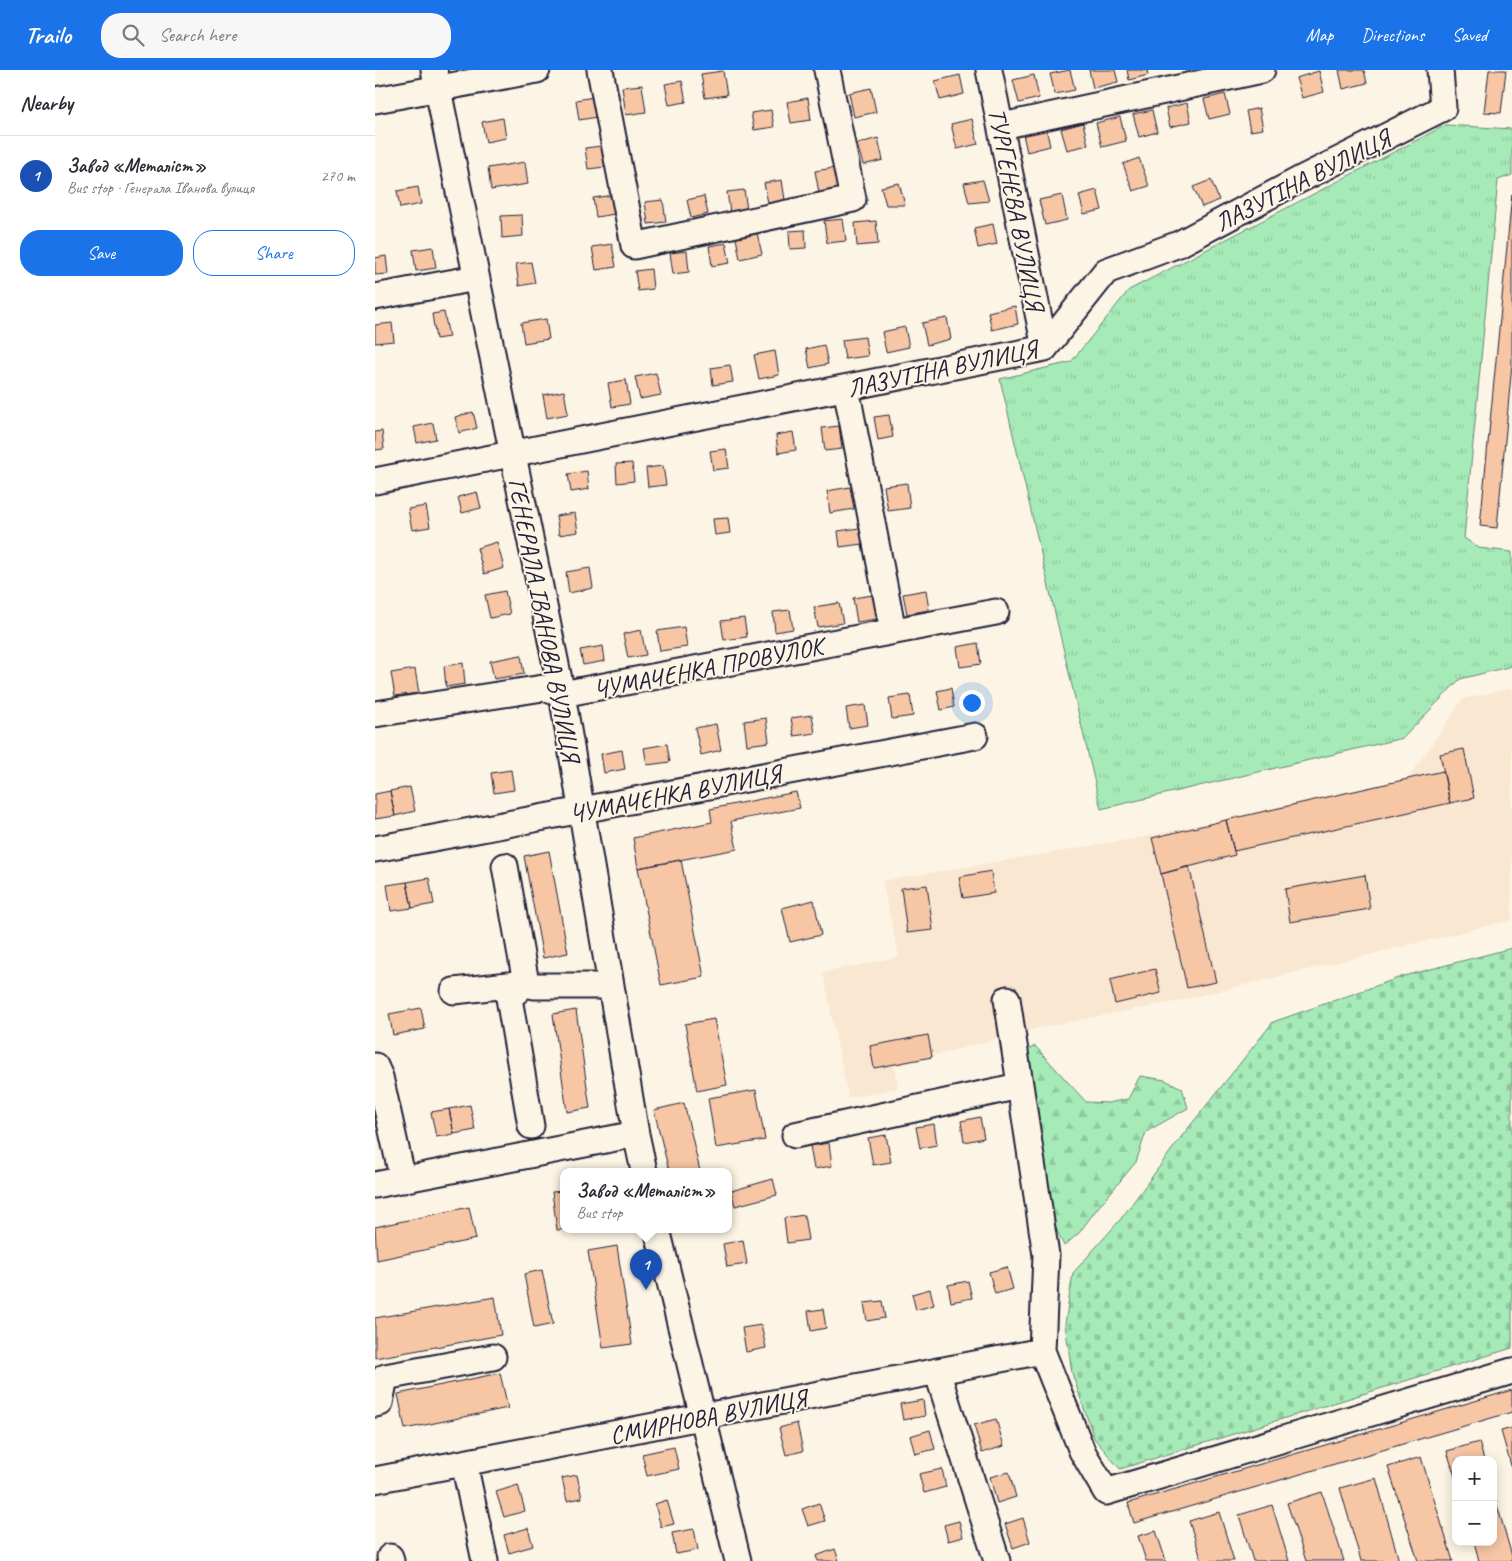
<!DOCTYPE html>
<meta charset="utf-8">
<style>
body{margin:0;font-family:Caveat,sans-serif;background:#f7f7f7;color:#2b2b33}
.controls{position:absolute;right:15px;bottom:15px;display:grid;overflow:hidden;border-radius:10px;box-shadow:0 2px 12px #0003}
.controls button{width:45px;height:45px;display:grid;place-items:center;padding:0;border:0;border-bottom:1px solid #e1e1e2;background:#fff;color:#2b2b33;font:25px sans-serif}
.you{position:absolute;left:596px;top:632px;width:18px;height:18px;margin:-12px;border:4px solid #fff;border-radius:50%;background:#1a73e8;box-shadow:0 0 0 8px #1a73e833}
.badge{display:grid;place-items:center;width:32px;height:32px;border-radius:50%;background:#1a73e8;color:#fff;font-size:16px;font-weight:700}
.pin{position:absolute;translate:-50% -41px;filter:drop-shadow(0 1px 2px #0008)}
.pin::after{content:'';position:absolute;top:26px;width:18px;height:15px;background:inherit;clip-path:polygon(0 0,100% 0,50% 100%)}
.popup{position:absolute;left:185px;top:1098px;width:172px;height:65px;box-sizing:border-box;display:grid;place-content:center;border-radius:10px;background:#fff;filter:drop-shadow(0 1px 4px #0005);font-size:16px;white-space:nowrap;color:#7c7c81}
.popup b{font-size:19px;color:#2b2b33}
.popup::after{content:'';position:absolute;left:50%;top:100%;margin-left:-10px;border:10px solid transparent;border-top-color:#fff}
.list{margin:0;padding:0;list-style:none}
h2{display:flex;justify-content:space-between;align-items:center;height:65px;margin:0;padding:0 20px;font-size:21px}
h2 small{font-size:16px;font-weight:400;color:#7c7c81}
.list li{display:grid;grid-template-columns:32px 1fr auto;gap:15px;align-items:center;box-sizing:border-box;height:80px;padding:0 20px;border-top:1px solid #e1e1e2}
.list b{display:block;font-size:19px;white-space:nowrap}
.list p{margin:0;font-size:16px;white-space:nowrap;color:#7c7c81}
.list em{font-size:16px;font-style:normal;color:#7c7c81}
.actions{display:flex;gap:10px;padding:15px 20px}
.actions a{flex:1;padding:11px 0;border:1px solid #1a73e8;border-radius:20px;text-align:center;font-size:18px;color:#1a73e8}
.actions .main{background:#1a73e8;color:#fff}
.icon{flex:none;width:28px;height:28px;fill:none;stroke:currentColor;stroke-width:2;stroke-linecap:round;stroke-linejoin:round}
.map{position:relative;flex:none;width:1137px;height:1491px;overflow:hidden}
header{display:flex;align-items:center;gap:30px;box-sizing:border-box;height:70px;padding:0 25px;background:#1a73e8;color:#fff}
header strong{font-size:24px}
nav{display:flex;gap:28px;margin-inline-start:auto;font-size:18px}
.search{width:350px;height:45px;background:#f7f7f7;display:flex;align-items:center;gap:12px;box-sizing:border-box;padding:0 18px;border-radius:20px;color:#7c7c81;font-size:19px}
main{display:flex}
aside{flex:1;background:#fff}
.map>svg:first-child{display:block}
</style>
<header>
<strong>Trailo</strong>
<div class="search"><svg class="icon" aria-label="search" viewBox="0 0 24 24"><circle cx="10" cy="10" r="6"/><path d="M15 15l6 6"/></svg>Search here</div>
<nav><a>Map</a><a>Directions</a><a>Saved</a></nav>
</header>
<main>
<aside>
<h2>Nearby<small></small></h2>
<ul class="list">
<li><span class="badge" style="background:#1a4fb4">1</span><div><b>Завод «Металіст»</b><p>Bus stop · Генерала Іванова вулиця</p></div><em>270 m</em></li>
</ul>
<div class="actions"><a class="main">Save</a><a>Share</a></div>
</aside>
<div class="map">
<svg width="1137" height="1491" viewBox="0 0 1137 1491">
<defs>
<pattern id="grass-tufts" width="24" height="20" patternUnits="userSpaceOnUse" patternTransform="scale(1.25)"><rect width="24" height="20" fill="#a6ebb7"/><path d="M3 7l-1-3M5 7V3M7 7l1-3M15 17l-1-3M17 17v-4M19 17l1-3" fill="none" stroke="#8fc99e"/></pattern>
<pattern id="forest-firs" width="22" height="20" patternUnits="userSpaceOnUse" patternTransform="scale(1.25)"><rect width="22" height="20" fill="#a6ebb7"/><path d="M5 1l3.5 6h-7zM16 11l3.5 6h-7z" fill="#8fc99e"/></pattern>
<pattern id="cemetery-stones" width="16" height="16" patternUnits="userSpaceOnUse" patternTransform="scale(1.25)"><rect width="16" height="16" fill="#a6ebb7"/><path d="M2 7V4a2 2 0 0 1 4 0v3zM10 15v-3a2 2 0 0 1 4 0v3z" fill="#8fc99e"/></pattern>
</defs>
<rect width="100%" height="100%" fill="#fcf5e5"/>
<filter id="ink" filterUnits="userSpaceOnUse"><feTurbulence type="fractalNoise" baseFrequency=".02" numOctaves="2"/><feDisplacementMap in="SourceGraphic" scale="10" xChannelSelector="R" yChannelSelector="G"/><feConvolveMatrix kernelMatrix="1 2 1 2 8 2 1 2 1" color-interpolation-filters="sRGB"/></filter>
<g filter="url(#ink)">
<path fill="#fae7d2" d="M1137 618V850L799 932 663 958 520 996 523 1018 473 1028 448 902 524 887 507 811 763 768 1033 708 1088 629Z"/>
<path fill="url(#grass-tufts)" stroke="#648679" d="M1071 55 1137 59V105L1123 110 1089 468 1104 478 1137 482V596L1085 609 1028 668 726 739 625 309 696 292 754 220Z"/>
<path fill="url(#forest-firs)" stroke="#648679" d="M660 976 711 1032 733 1033 753 1029 765 1006 790 1010 807 1018 813 1038 771 1062 761 1092 721 1140 704 1163 689 1176 677 1150 649 982Z"/>
<path fill="url(#cemetery-stones)" stroke="#648679" d="M1137 878V1278L745 1399 719 1368 697 1303 690 1254 698 1203 745 1150 807 1066 898 952 1029 906Z"/>
<path fill="#f6c6a5" stroke="#22223b" d="M695 0 700 20 680 24 675 4Z
M714 0H740L743 12 718 18Z
M752 0H772L773 5 754 10Z
M964 0H989L992 13 968 19Z
M1114 0H1131L1126 43 1109 42Z
M348 1 352 25 330 28 326 4Z
M944 1 949 22 927 28 921 8Z
M585 5 589 24 565 30 560 11Z
M659 5 664 28 644 33 638 10Z
M307 11 311 32 294 35 290 14Z
M267 15 271 42 251 45 247 17Z
M496 18 501 42 479 47 474 23Z
M850 24 855 44 834 49 829 29Z
M219 27 222 47 204 50 201 30Z
M433 28 436 50 416 53 412 32Z
M812 33 816 52 795 57 791 38Z
M884 38 888 59 875 61 871 41Z
M396 40 399 57 379 60 376 43Z
M777 40 782 62 764 67 758 44Z
M745 47 751 71 727 77 721 53Z
M128 48 131 68 111 72 107 52Z
M597 49 603 74 582 79 576 54Z
M708 53 713 75 692 80 686 59Z
M671 58 675 76 652 82 648 64Z
M503 68 508 90 488 95 482 74Z
M227 76 230 97 213 99 210 78Z
M764 88 774 116 758 121 748 94Z
M150 92 153 114 116 120 113 98Z
M459 98 463 120 444 123 440 101Z
M407 110 410 130 393 133 389 113Z
M608 110 614 131 594 133 589 113Z
M836 110 844 130 827 137 818 117Z
M524 113 530 135H511L506 117Z
M43 117 46 134 25 138 22 121Z
M369 120 372 139 355 142 352 122Z
M722 120 727 140 709 144 704 125Z
M1137 124V294L1122 458 1105 456Z
M238 125 240 144 221 147 218 128Z
M687 125 692 150 670 155 664 130Z
M329 126 333 144 316 148 312 130Z
M288 130 291 152 273 154 270 132Z
M147 145 148 166 127 168 126 146Z
M468 149 471 171 452 173 449 151Z
M501 151 503 174 482 176 480 153Z
M618 154 622 174 603 178 599 158Z
M430 160 431 178 415 179 414 161Z
M382 163 387 184 365 189 361 168Z
M351 173 355 193 337 196 334 176Z
M237 174 241 197 221 200 217 177Z
M58 177 61 198 41 201 38 180Z
M312 181 314 202 298 204 295 183Z
M11 186 13 204 0 205V188Z
M156 192 160 213 144 216 141 194Z
M276 199 278 219 263 221 260 201Z
M640 236 643 254 617 260 613 242Z
M69 242 74 267 61 269 57 244Z
M572 248 576 269 552 275 547 253Z
M171 249 174 269 149 273 146 253Z
M17 253 19 271 0 273V255Z
M530 257 534 277 511 282 507 262Z
M490 267 493 286 470 289 467 270Z
M449 275 453 294 435 298 431 279Z
M400 281 404 305 384 309 379 285Z
M355 295 358 312 338 315 336 298Z
M281 303 286 325 265 329 260 307Z
M251 310 255 334 237 337 233 313Z
M189 321 193 344 172 348 168 325Z
M98 342 102 358 84 363 80 347Z
M514 345 518 367 503 370 499 347Z
M58 353 61 369 42 373 39 357Z
M464 356 467 379 450 381 447 358Z
M7 361 9 379 0 380V362Z
M418 362 421 380 403 383 401 365Z
M351 379 354 398 338 400 335 381Z
M257 393 259 411 242 413 241 394Z
M288 396 291 415 273 417 271 398Z
M212 401 214 419 196 422 193 404Z
M532 413 535 438 513 441 509 416Z
M475 417 479 439 455 443 452 421Z
M102 422 106 438 87 443 83 427Z
M51 436 55 457 37 460 33 439Z
M200 443 203 462 184 465 181 446Z
M353 448 355 463 340 465 338 449Z
M485 458 487 474 465 477 463 461Z
M122 472 129 498 109 504 102 478Z
M215 498 218 518 194 523 191 502Z
M551 520 554 540 532 544 528 524Z
M130 521 135 544 115 548 110 525Z
M498 525 502 549 482 552 478 528Z
M464 533 468 553 443 557 439 537Z
M415 540 418 559 400 562 398 542Z
M369 548 372 567 349 570 346 551Z
M309 557 312 577 285 581 282 561Z
M266 560 271 585 253 588 248 564Z
M603 573 606 594 585 597 582 577Z
M228 576 230 591 208 595 205 580Z
M146 585 149 604 119 609 115 591Z
M88 593 90 614 71 617 69 596Z
M40 599 44 623 20 626 16 603Z
M576 618 579 637 566 640 562 621Z
M535 625 538 646 517 649 514 628Z
M490 635 493 655 474 658 471 638Z
M437 645 440 663 419 666 416 648Z
M391 648 394 672 372 675 369 651Z
M341 654 346 680 326 685 320 658Z
M292 674 295 692 272 695 269 678Z
M1089 679 1099 728 1075 733 1065 684Z
M247 680 250 699 229 703 226 684Z
M136 700 139 720 119 723 116 703Z
M1068 701 1075 733 859 781 851 750Z
M35 717 40 741 20 746 15 721Z
M15 721 20 746 0 749V724Z
M421 722 425 738 356 751 362 779 263 798 258 768 337 752 335 739Z
M851 750 860 785 786 804 777 768Z
M174 781 193 883 168 888 149 786Z
M306 790 329 907 286 915 263 798Z
M814 796 841 912 812 918 786 804Z
M616 801 619 823 588 828 584 807Z
M990 805 995 839 915 852 910 819Z
M54 808 59 834 37 838 32 812Z
M32 812 37 838 16 841 12 815Z
M552 815 558 860 532 863 526 818Z
M439 830 446 865 415 872 407 838Z
M780 899 786 923 740 934 735 910Z
M46 938 50 959 18 965 14 944Z
M201 940 215 1038 192 1042 178 944Z
M339 949 352 1015 322 1021 310 954Z
M553 965 557 987 499 998 495 976Z
M381 1020 390 1070 341 1078 333 1028Z
M309 1033 325 1101H294L279 1040Z
M95 1035 100 1060 79 1064 74 1039Z
M74 1039 79 1064 61 1067 56 1042Z
M605 1047 609 1068 589 1072 586 1051Z
M559 1054 562 1075 545 1078 541 1057Z
M511 1065 516 1092 498 1095 493 1068Z
M454 1073 457 1096 439 1099 435 1076Z
M398 1109 402 1125 360 1136 356 1121Z
M188 1121V1159H195L182 1160 177 1122Z
M94 1137 101 1169 2 1190 0 1157Z
M429 1145 433 1170 412 1173 409 1148Z
M368 1170 372 1194 352 1197 348 1174Z
M242 1176 257 1274 228 1278 213 1181Z
M632 1197 638 1219 620 1224 614 1202Z
M167 1200 178 1254 159 1258 149 1204Z
M593 1211 597 1228 576 1232 573 1215Z
M555 1219 559 1235 541 1240 537 1224Z
M120 1227 126 1265 0 1288V1248Z
M507 1231 510 1248 492 1251 489 1233Z
M448 1239 451 1258 436 1261 433 1241Z
M386 1255 391 1278 371 1282 367 1258Z
M125 1303 133 1338 30 1359 23 1324Z
M1137 1320V1342L759 1453 753 1433Z
M548 1330 550 1346 528 1350 525 1334Z
M621 1349 629 1376 607 1383 599 1355Z
M422 1353 428 1381 411 1385 404 1358Z
M1137 1358V1399L1126 1361Z
M555 1360 560 1379 540 1384 535 1366Z
M1104 1372 1109 1390H1081V1410L1072 1381Z
M299 1377 304 1399 272 1406 267 1384Z
M1046 1387 1078 1491H1043L1013 1397Z
M567 1399 571 1417 549 1423 544 1404Z
M634 1402 641 1427 622 1433 615 1407Z
M202 1405 207 1428 192 1431 187 1408Z
M1001 1408 1024 1491H986L965 1418Z
M143 1415 150 1441 129 1447 121 1422Z
M1118 1421 1137 1486V1491H1104L1099 1472H1118Z
M947 1422 969 1491H931L912 1433Z
M292 1430 299 1454 286 1457 280 1434Z
M444 1433 450 1451 433 1456 427 1439Z
M897 1435 914 1491H878L864 1445Z
M844 1442 859 1491H827L814 1451Z
M648 1448 655 1472 638 1478 630 1454Z
M584 1451 588 1467 573 1471 569 1455Z
M153 1458 158 1476 134 1483 129 1465Z
M319 1459 323 1480 301 1484 297 1463Z
M781 1461 791 1491H771L763 1466Z
M460 1479 464 1491H443L441 1486Z"/>
<g fill="none" stroke-linecap="round" stroke-linejoin="round">
<g stroke="#22223b" stroke-width="29">
<path id="minor" d="M59 0 187 624 261 1064 269 1101
M225 0 259 176 478 129 452 0
M614 0 670 278
M0 30 162 0
M627 56 887 0
M0 227 101 208
M471 318 518 561
M0 411 670 278 731 201 804 174 924 110 1068 38 1065 0
M0 644 168 618 187 624 621 542
M0 779 600 666
M130 796 151 913 159 916H236
M151 913 134 928 156 1056
M79 921 151 913
M632 929 671 1185 667 1281 707 1381 731 1422 1137 1301
M0 996 5 1007 28 1110
M420 1065 644 1016
M0 1115 261 1064
M282 1159 363 1491
M562 1301 622 1491
M0 1334 5 1333 10 1307 118 1287
M89 1393 110 1491
M0 1410 667 1281
M15 1487 16 1491"/>
</g>
<use href="#minor" stroke="#fcf5e5" stroke-width="25"/>
</g>
</g>
<g text-anchor="middle" stroke-width="4" stroke-linejoin="round" paint-order="stroke">
<g font-size="25" fill="#22223b" stroke="#fcf5e5">
<text transform="translate(927 110) rotate(-27)" y="9">ЛАЗУТІНА ВУЛИЦЯ</text>
<text transform="translate(642 139) rotate(79)" y="9">ТУРГЕНЄВА ВУЛИЦЯ</text>
<text transform="translate(567 298) rotate(-12)" y="9">ЛАЗУТІНА ВУЛИЦЯ</text>
<text transform="translate(170 550) rotate(79)" y="9">ГЕНЕРАЛА ІВАНОВА ВУЛИЦЯ</text>
<text transform="translate(333 597) rotate(-11)" y="9">ЧУМАЧЕНКА ПРОВУЛОК</text>
<text transform="translate(300 723) rotate(-11)" y="9">ЧУМАЧЕНКА ВУЛИЦЯ</text>
<text transform="translate(333 1346) rotate(-11)" y="9">СМИРНОВА ВУЛИЦЯ</text>
</g>
</g>
</svg>
<div class="controls">
<button>+</button>
<button>−</button>
</div>
<div class="you"></div>
<div class="pin badge" style="left:271px;top:1220px;background:#1a4fb4">1</div>
<div class="popup"><b>Завод «Металіст»</b>Bus stop</div>
</div>
</main>
